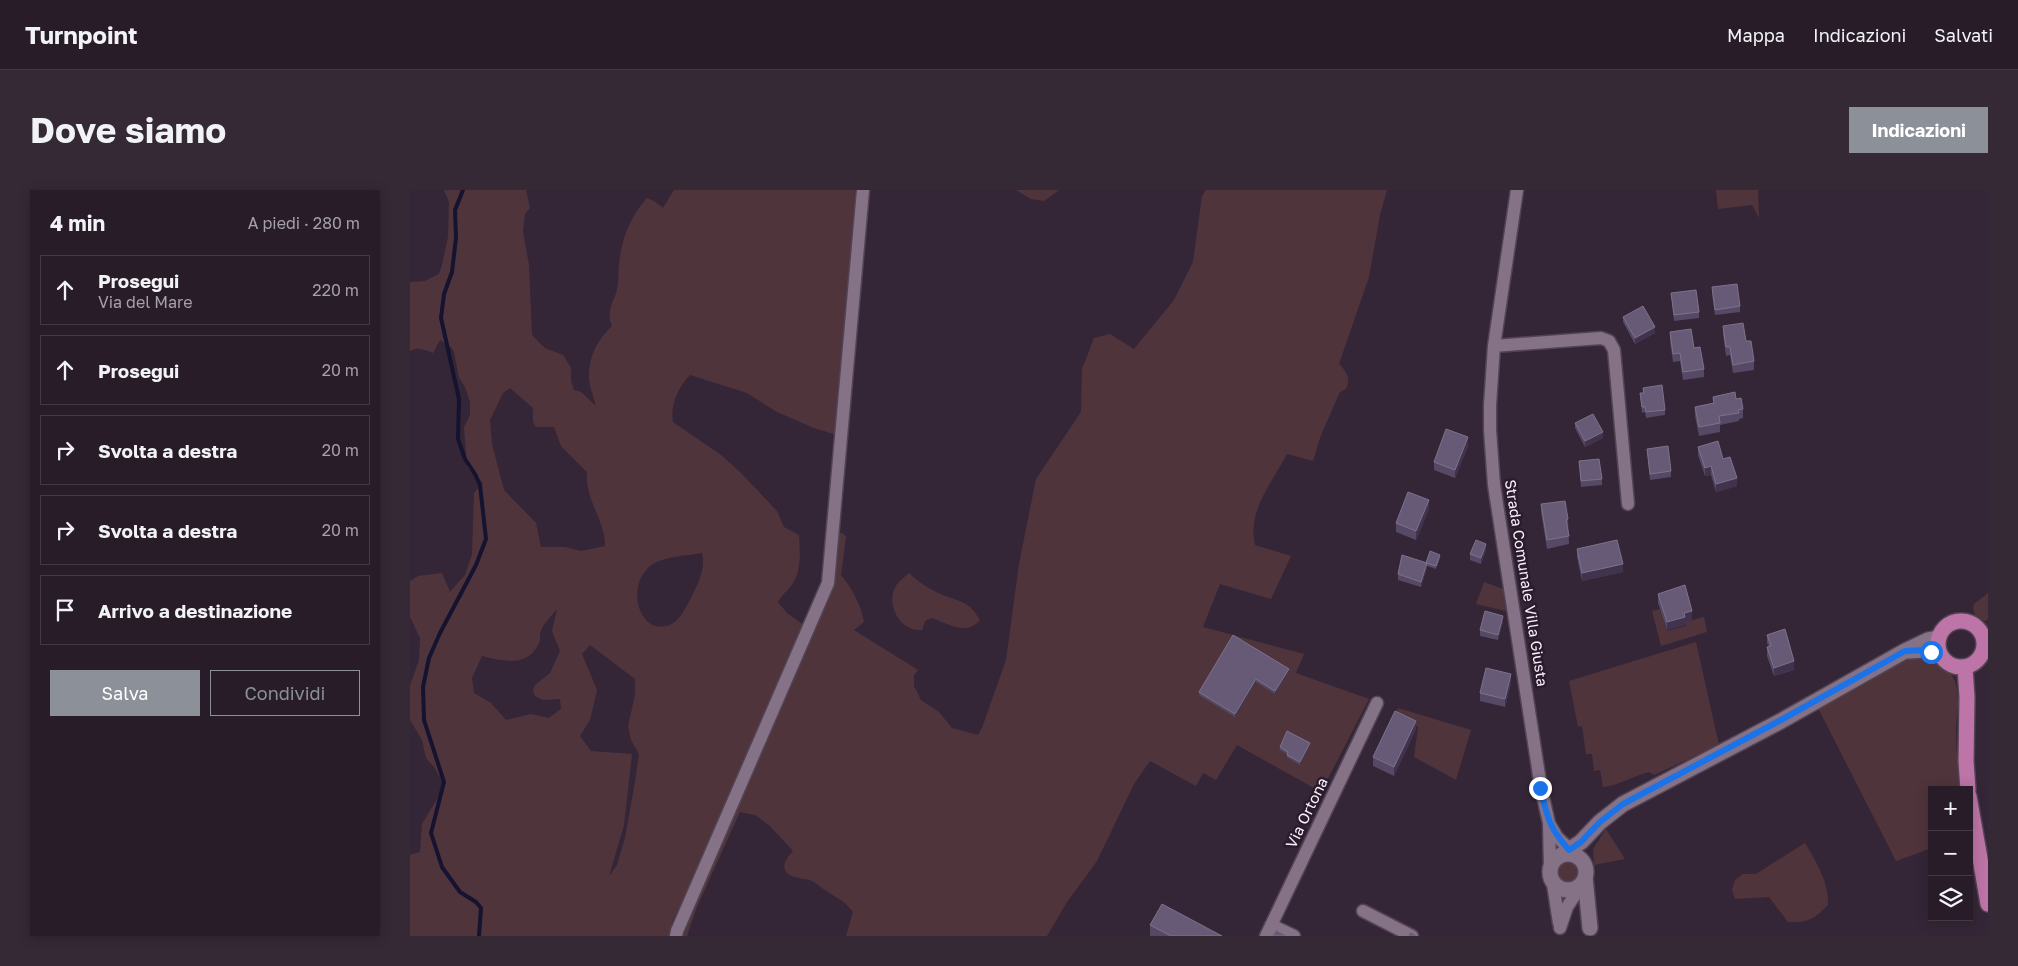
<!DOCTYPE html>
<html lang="it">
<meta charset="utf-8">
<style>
body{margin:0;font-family:"Golos Text",sans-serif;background:#342935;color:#f1f3f6}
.controls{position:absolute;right:15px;bottom:15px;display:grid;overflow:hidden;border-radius:0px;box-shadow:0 2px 12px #0003}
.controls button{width:45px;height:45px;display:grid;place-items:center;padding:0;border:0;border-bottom:1px solid #443a46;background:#281c29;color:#f1f3f6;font:25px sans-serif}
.stop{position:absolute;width:15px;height:15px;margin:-11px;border:4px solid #1a73e8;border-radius:50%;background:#fff}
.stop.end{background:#1a73e8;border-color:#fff;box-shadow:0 1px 5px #0008}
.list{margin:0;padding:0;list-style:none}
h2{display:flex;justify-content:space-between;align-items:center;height:65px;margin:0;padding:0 20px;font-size:21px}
h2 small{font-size:16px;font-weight:400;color:#a5a1a8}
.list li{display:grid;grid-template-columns:32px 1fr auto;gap:15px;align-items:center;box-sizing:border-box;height:70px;margin:0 10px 10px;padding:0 10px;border:1px solid #443a46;border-radius:0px}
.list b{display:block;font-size:19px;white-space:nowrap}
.list p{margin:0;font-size:16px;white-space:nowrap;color:#a5a1a8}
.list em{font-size:16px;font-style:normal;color:#a5a1a8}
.actions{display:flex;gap:10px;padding:15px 20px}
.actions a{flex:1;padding:11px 0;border:1px solid #8c9099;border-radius:0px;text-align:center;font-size:18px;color:#8c9099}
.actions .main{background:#8c9099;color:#fff}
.icon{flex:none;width:28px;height:28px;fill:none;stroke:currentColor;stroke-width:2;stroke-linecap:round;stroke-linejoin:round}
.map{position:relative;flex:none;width:1578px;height:746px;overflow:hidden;border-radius:0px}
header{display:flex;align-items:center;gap:30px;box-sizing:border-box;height:70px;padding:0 25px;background:#281c29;border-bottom:1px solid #443a46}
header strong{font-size:24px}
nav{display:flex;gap:28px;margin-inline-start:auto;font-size:18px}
.intro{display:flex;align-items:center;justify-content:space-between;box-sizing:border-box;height:120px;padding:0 30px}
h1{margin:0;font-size:35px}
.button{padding:12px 22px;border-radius:0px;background:#8c9099;color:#fff;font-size:18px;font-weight:700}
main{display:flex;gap:30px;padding:0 30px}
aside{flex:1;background:#281c29;border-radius:0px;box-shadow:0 2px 12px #0003}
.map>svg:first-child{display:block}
</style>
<header>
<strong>Turnpoint</strong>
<nav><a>Mappa</a><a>Indicazioni</a><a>Salvati</a></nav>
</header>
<div class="intro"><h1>Dove siamo</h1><a class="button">Indicazioni</a></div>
<main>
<aside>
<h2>4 min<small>A piedi · 280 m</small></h2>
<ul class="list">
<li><svg class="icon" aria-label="ahead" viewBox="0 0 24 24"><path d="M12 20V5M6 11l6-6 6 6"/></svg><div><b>Prosegui</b><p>Via del Mare</p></div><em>220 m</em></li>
<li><svg class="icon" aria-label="ahead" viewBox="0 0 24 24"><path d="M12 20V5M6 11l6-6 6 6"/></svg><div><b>Prosegui</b></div><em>20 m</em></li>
<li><svg class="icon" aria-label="right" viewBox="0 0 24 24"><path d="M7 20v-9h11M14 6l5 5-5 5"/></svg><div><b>Svolta a destra</b></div><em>20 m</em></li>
<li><svg class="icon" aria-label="right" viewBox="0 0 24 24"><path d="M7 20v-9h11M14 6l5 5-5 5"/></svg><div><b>Svolta a destra</b></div><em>20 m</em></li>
<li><svg class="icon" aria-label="arrive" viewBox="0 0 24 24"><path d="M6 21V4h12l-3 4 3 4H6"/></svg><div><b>Arrivo a destinazione</b></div></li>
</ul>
<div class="actions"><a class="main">Salva</a><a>Condividi</a></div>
</aside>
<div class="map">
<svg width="1578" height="746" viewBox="0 0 1578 746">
<rect width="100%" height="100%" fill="#352637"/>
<path fill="#50343c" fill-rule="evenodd" d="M34 0H116L120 18 115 24 113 42 119 75 122 145 135 158 153 165 161 178V191L164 200 171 202 186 216C184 208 180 198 179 189 178 168 187 150 202 136 195 120 205 111 207 99 209 91 208 83 209 75 211 50 220 27 237 8L244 11 253 18 264 0H445L444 56 427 245 404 238 367 222 337 203 280 185C268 197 260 215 263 232L311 265 332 284 367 321 374 337 389 345C390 362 392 382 381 396 376 402 371 406 368 412L377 423 395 436 330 579 276 704 263 730 259 746H0V665L10 662 12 634 35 596 24 577 16 568 12 550 0 530V496L9 470 10 448 0 427V391L8 386 32 383 40 402 55 385 62 365 64 303 73 293 57 277 54 237 60 225V212L55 197 49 188 44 162 42 158 30 150 23 163C16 160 7 156 0 161V92L15 91 29 84 32 75 38 47 39 12ZM100 198 123 218V232L126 237H144L151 256 177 282C174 309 196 331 195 356L171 361 155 357H131L126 333 94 300 82 254 80 230 93 203ZM292 363C296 378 288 393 282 406 277 415 271 429 262 434 231 449 214 398 240 376 253 366 277 366 292 363ZM147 419 142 441 150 461 140 483 125 495 123 501 125 506 133 510 150 509 151 519 139 528 121 524 96 530 81 513 64 503 62 488 72 466C93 471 118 478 129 453 131 449 129 445 131 441 133 434 142 425 147 419ZM180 455 225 489V505L218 536 221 550 229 564 225 592 215 648 207 675 199 686 214 635 222 564 181 561 170 546 180 530 187 500 172 464Z
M606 0H649L634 11 621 9Z
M796 0H977L970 25 959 87 929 174C937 182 941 189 936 199L930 202 911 245 903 271 877 264C862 293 837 320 845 355L881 366 861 409 810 394 793 437 894 464 886 483 959 509 911 602 827 555 806 590 793 583 786 596 740 571 724 594 687 671 657 712 637 746H436L443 722C432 708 429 710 415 700 411 698 407 693 402 691 395 688 382 689 376 682 371 674 378 667 383 661L360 636 345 625 330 622 287 717 277 746H268L388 472 428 342 434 344 436 347 431 385C442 398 451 415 454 432L444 440 508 480 504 485V496L511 510 529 522 542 538 568 545 572 538 596 470 609 374 626 289 671 222 672 179 684 148 700 144 724 159 764 110 783 72 792 6Z
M1306 0H1348L1349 28 1342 15 1308 19Z
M499 383C507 391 518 398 528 403 548 412 558 409 570 430 555 447 539 433 521 428L515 431 512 440C490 442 474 413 487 394 490 390 495 387 499 383Z
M1074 392 1093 399 1096 421 1066 414Z
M1578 403V429L1575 431 1566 427 1563 419 1564 414Z
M1250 419 1257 441 1276 436 1275 432 1294 427 1297 442 1251 456 1242 421Z
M1286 452 1309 555 1244 585 1239 582C1223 586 1210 595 1193 597L1190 580 1184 581 1182 564H1176L1172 536 1168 537 1159 491Z
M1503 467C1530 471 1548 479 1548 510 1549 519 1546 528 1546 537 1546 558 1548 579 1550 600H1522V658L1486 671 1408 518 1459 488Z
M988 518 1061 540 1046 590 1004 567 1008 537 984 526Z
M1196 639 1215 669 1184 675 1183 659Z
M1395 653C1406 671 1419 693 1418 715 1404 729 1398 733 1378 732L1359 707 1325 709 1322 700 1325 690 1333 684H1346Z
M1148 683a10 10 0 1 1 20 0a10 10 0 1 1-20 0Z"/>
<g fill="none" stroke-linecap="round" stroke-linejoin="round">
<path stroke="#151330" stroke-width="4" d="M53 0 45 20 46 48 42 82 34 104 31 128 49 209 48 249 55 269 65 284 70 295 76 349 66 375 30 443 19 468 13 497 14 530 34 592 21 643 32 677 50 702 66 712 71 718 69 746"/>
<g stroke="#524454" stroke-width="15">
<path id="street" d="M1107 0 1084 156 1080 215V240L1084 295 1131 598 1139 633 1140 678
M1084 156 1191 148 1199 151 1204 160 1218 314
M1574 457 1578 458
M1140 635 1147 647 1168 667
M1143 694 1149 733
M953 721 1002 746
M861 735 884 746
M1150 738 1157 717 1173 693
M266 746 267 741 418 393 453 0
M856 746 967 513"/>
</g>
<g stroke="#524454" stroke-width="18">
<path id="secondary" d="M1499 461 1514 460 1531 466
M1140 682a18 18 0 1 1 36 0a18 18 0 1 1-36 0Z
M1148 667 1171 652 1190 632 1213 614 1371 531 1495 461 1518 450 1529 448
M1175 687 1180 738"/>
</g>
<g stroke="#524454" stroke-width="18">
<path id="primary" d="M1528 454a23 23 0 1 1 46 0a23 23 0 1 1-46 0Z
M1555 477 1557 507 1556 571 1558 600
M1559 606 1578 714"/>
</g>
<use href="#street" stroke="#857287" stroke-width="12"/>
<use href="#secondary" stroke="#857287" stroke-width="15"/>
<use href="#primary" stroke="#bd74a7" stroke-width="15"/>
</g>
<path fill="#554966" d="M1302 97 1330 116V122L1305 125 1302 103Z
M1261 103 1289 122V128L1264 131Z
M1213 127 1245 143 1225 154 1213 132Z
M1313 136 1336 151 1344 171V180L1323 183 1320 165 1316 166 1313 144Z
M1260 142 1284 158 1294 179V187L1273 190 1270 171 1263 172 1260 151Z
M1233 198 1255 220V225L1236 228 1235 222 1232 223 1230 203H1233Z
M1303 207 1326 209 1333 219V228L1329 229V231L1310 235V242L1289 246 1285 226V217L1303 214Z
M1165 233 1193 248 1175 257 1165 238Z
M1058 256 1045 288 1024 280V272Z
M1288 257 1313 269 1327 296 1306 302 1301 285 1295 286 1288 265Z
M1237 259 1261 281V287L1240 290Z
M1169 271 1192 289V295L1171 297Z
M1131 314 1158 329 1159 354 1137 359 1131 322Z
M1019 319 1006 350 986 342V333Z
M1167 359 1213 382 1172 391 1167 367Z
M1076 360 1071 374 1060 370V364Z
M1030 368 1026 379 1017 376V378L1011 397 988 390V384Z
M1248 404 1282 430 1275 432V435L1257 440 1248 413Z
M1093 432 1088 450 1070 446V440Z
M1357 445 1384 480 1364 486 1357 466V457H1359L1357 453Z
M879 482 865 504 846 492 825 527 789 505V502Z
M1101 493 1095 517 1070 511V503Z
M1006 539 984 586 963 576V567Z
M900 556 890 575 877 567V564L870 560V557Z
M740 735 812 746H740Z"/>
<path fill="#41334d" d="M1245 137V143L1225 154V148Z
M1193 242V248L1175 257V251Z
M1058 247V256L1045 288V280Z
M1301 276V285L1295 286V278Z
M1327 288V296L1306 302V294Z
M1019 310V319L1006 350V341Z
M1076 354V360L1071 374V368Z
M1017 373V378L1011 397V392Z
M1213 374V382L1172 391V383Z
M1282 421V430L1275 432V435L1257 440V432L1274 423Z
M1093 426V432L1088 450V445Z
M1384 471V480L1364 486V478Z
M879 479V482L865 504V501Z
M1101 484V493L1095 517V509Z
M846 489V492L825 527V524Z
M1006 531V539L984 586V577Z
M900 553V556L890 575V572Z"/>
<path fill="#675a76" stroke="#7e728b" d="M1327 94 1330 116 1305 120 1302 97Z
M1286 100 1289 122 1264 125 1261 103Z
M1233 116 1245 137 1225 148 1213 127Z
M1333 133 1336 151H1341L1344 171 1323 175 1320 157H1316L1313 136Z
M1281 139 1284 158 1290 157 1294 179 1273 182 1270 163 1263 164 1260 142Z
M1252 195 1255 220 1236 222 1235 217H1232L1230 203H1234L1233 198Z
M1325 202 1326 209 1331 208 1333 219 1328 220 1329 223 1309 226 1310 233 1289 237 1285 217 1304 213 1303 207Z
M1183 224 1193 242 1175 251 1165 233Z
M1036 239 1058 247 1045 280 1024 272Z
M1308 251 1313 269 1320 267 1327 288 1306 294 1301 276 1295 278 1288 257Z
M1258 256 1261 281 1240 284 1237 259Z
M1189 269 1192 289 1171 291 1169 271Z
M998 302 1019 310 1006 341 986 333Z
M1155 311 1158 329 1156 330 1159 346 1137 350 1131 314Z
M1066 350 1076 354 1071 368 1060 364Z
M1207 350 1213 374 1172 383 1167 359Z
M1020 361 1030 365 1026 376 1016 373Z
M992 365 1017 373 1011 392 988 384Z
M1275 395 1282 421 1274 423 1275 427 1257 432 1248 404Z
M1075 421 1093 426 1088 445 1070 440Z
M1375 439 1384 471 1364 478 1357 457 1361 456 1357 445Z
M823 445 879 479 865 501 846 489 825 524 789 502Z
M1076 478 1101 484 1095 509 1070 503Z
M985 521 1006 531 984 577 963 567Z
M877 541 900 553 890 572 877 565 878 562 870 557Z
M752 714 812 746H761L740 735Z
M866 740 877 746H863Z
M1000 742 1008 746H998Z"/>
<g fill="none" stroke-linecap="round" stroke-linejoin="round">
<path stroke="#1a73e8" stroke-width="6" d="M1130 598C1138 628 1138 636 1159 660L1171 652 1190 632 1213 614 1371 530 1495 461 1514 460 1521 462"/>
</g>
<g text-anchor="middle" stroke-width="5" stroke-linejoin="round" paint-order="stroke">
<g font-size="15" fill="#faeffb" stroke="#2b1c2d">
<text transform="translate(1116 393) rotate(81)" y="5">Strada Comunale Villa Giusta</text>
<text transform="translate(897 623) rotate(-64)" y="5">Via Ortona</text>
</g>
</g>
</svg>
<div class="controls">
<button>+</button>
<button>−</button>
<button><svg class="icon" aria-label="layers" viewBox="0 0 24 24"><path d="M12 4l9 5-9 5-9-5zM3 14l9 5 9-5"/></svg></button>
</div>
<div class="stop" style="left:1521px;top:462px"></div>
<div class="stop end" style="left:1130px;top:598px"></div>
</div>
</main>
